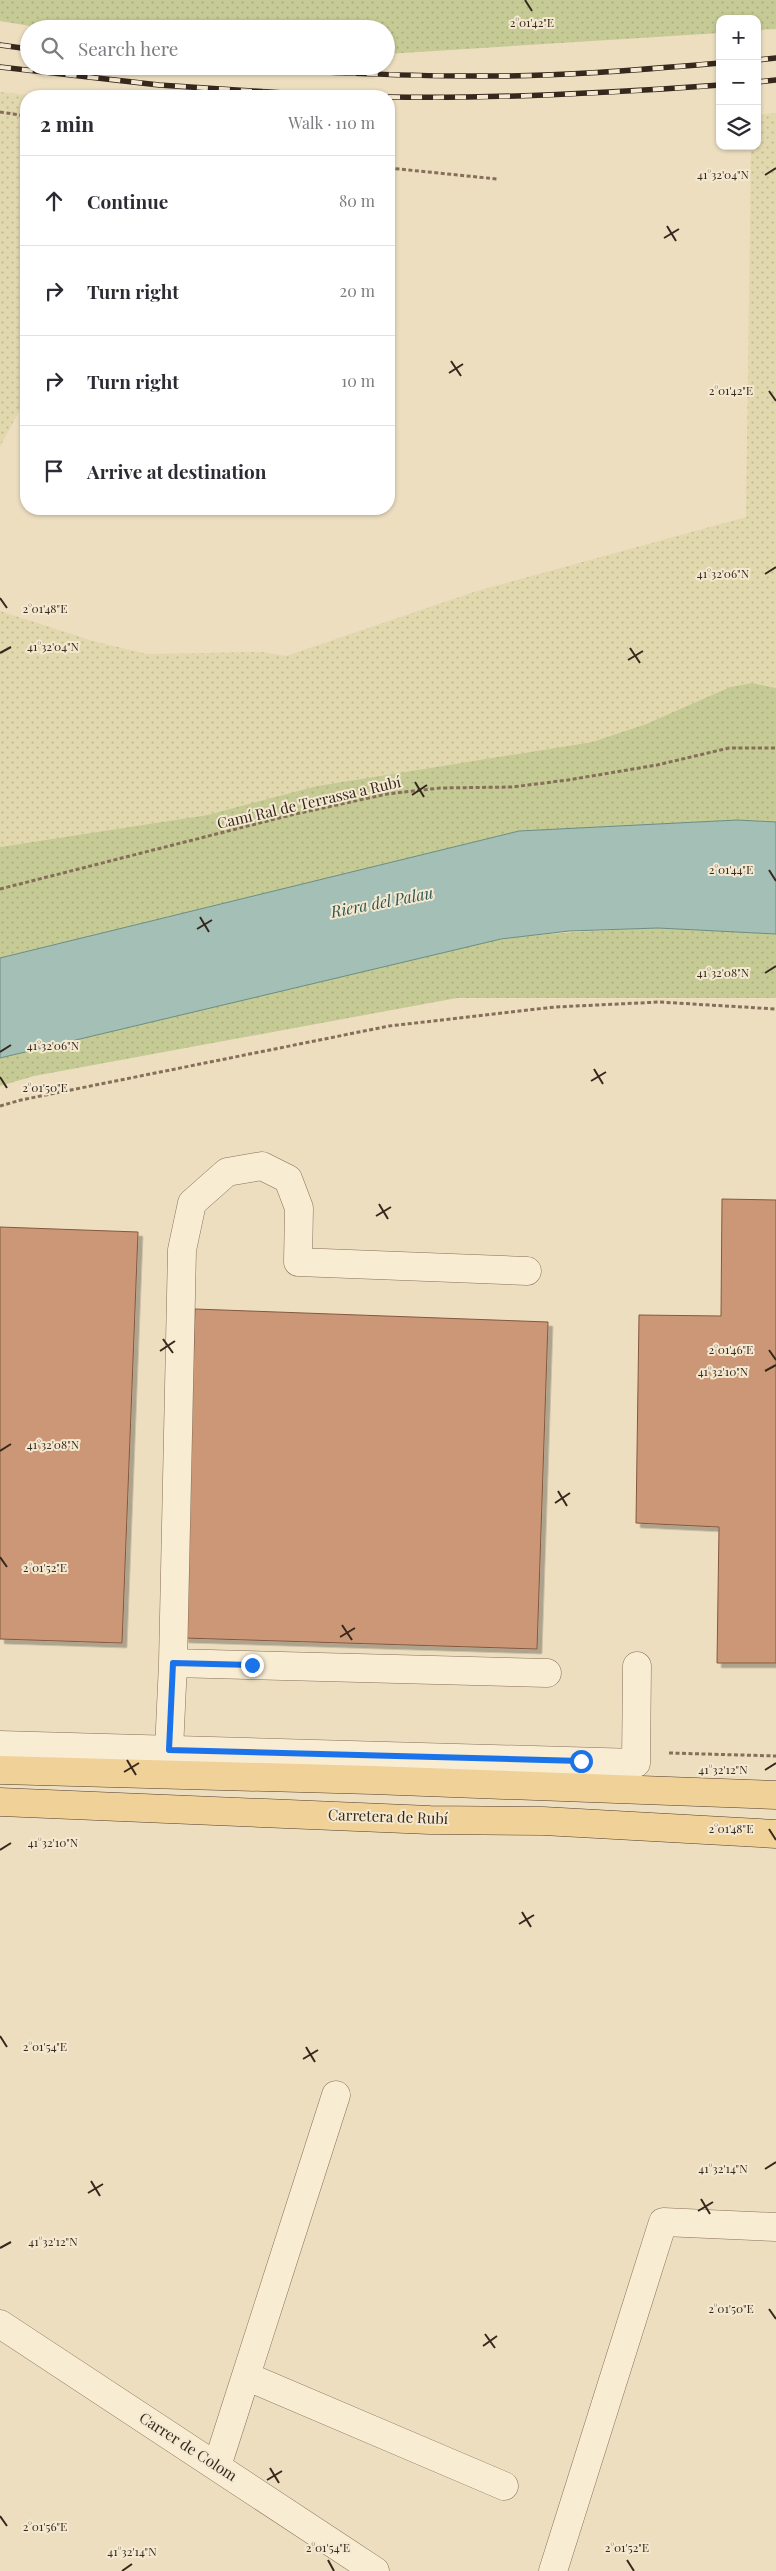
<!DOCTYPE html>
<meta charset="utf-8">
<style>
body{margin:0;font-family:"Playfair Display",serif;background:#f7f7f7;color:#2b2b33}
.controls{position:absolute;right:15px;top:15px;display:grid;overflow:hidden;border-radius:10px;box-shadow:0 1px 4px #0004}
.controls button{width:45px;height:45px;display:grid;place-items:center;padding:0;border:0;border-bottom:1px solid #e1e1e2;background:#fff;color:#2b2b33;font:25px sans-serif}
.stop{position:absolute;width:15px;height:15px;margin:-11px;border:4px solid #1a73e8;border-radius:50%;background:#fff}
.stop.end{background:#1a73e8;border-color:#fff;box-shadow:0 1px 5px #0008}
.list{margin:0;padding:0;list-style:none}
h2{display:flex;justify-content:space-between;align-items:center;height:65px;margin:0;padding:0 20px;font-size:21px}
h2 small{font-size:16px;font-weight:400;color:#7c7c81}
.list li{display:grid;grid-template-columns:32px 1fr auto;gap:15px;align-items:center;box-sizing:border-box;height:90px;padding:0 20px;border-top:1px solid #e1e1e2}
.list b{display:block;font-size:19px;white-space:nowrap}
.list em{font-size:16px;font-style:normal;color:#7c7c81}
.icon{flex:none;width:28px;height:28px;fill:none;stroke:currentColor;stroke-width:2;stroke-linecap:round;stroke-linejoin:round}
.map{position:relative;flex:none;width:776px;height:2571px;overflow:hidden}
.search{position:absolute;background:#fff;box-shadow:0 1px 4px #0004;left:20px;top:20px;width:375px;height:55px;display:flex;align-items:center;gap:12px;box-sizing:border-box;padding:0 18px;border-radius:28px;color:#7c7c81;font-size:19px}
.panel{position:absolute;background:#fff;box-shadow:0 1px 4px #0004;left:20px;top:90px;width:375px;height:425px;border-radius:20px}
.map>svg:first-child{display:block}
</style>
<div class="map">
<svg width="776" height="2571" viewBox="0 0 776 2571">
<defs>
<pattern id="farmland-dots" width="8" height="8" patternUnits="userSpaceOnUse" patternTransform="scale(1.25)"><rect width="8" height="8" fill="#e2d8ae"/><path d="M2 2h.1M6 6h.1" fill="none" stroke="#c2b995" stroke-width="1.8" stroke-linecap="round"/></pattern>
<pattern id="grass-dots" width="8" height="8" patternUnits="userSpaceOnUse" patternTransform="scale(1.25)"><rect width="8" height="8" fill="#c6cb95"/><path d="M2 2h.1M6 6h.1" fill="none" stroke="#abae80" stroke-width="1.8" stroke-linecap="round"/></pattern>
<filter id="shadow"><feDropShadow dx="4.5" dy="4.5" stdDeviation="0" flood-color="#0004"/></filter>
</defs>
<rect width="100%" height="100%" fill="#eddec0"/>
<path fill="url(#farmland-dots)" d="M0 92 36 96H26V398L0 447Z
M776 113V688L752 683 730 687 646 724 592 742 317 786 207 815 0 847V611L93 641 147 654 262 652 286 656 477 591 746 517 751 146H757V115Z"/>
<path fill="url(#grass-dots)" d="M0 0H776V29L757 30V19H720V33L386 54V29H48L0 21Z
M752 683 776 688V822L737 820 519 831 0 958V847L207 815 317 786 592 742 646 724 730 687Z
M658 928 776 934V998H457L34 1076 0 1086V1058L471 945C533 932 596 931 658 928Z"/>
<path fill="#a3bfb6" stroke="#6b8d83" d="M737 820 776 822V934L658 928 569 931 501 939 0 1058V958L519 831Z"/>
<path fill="#cb9777" stroke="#84583f" filter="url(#shadow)" d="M722 1199 776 1200V1663H717L719 1527 636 1523 639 1315 721 1316Z
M0 1227 138 1232 122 1643 0 1639Z
M195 1309 548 1322 537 1649 184 1638Z"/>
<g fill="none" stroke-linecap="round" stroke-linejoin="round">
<g stroke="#866f59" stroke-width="29">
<path id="minor" d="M173 1663 547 1673
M0 1745 636 1763 637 1666
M169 1750 173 1663 182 1250 192 1203 227 1172 262 1166 288 1179 299 1208 298 1262 527 1271
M0 2324 375 2571
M246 2376 504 2486
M217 2466 336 2095
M553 2571 663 2222 776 2227"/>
</g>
<g stroke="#533d2d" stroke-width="29">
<path id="major" d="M0 1770 372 1780 776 1795
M0 1802 430 1820 543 1821 776 1834"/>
</g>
<path stroke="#866f59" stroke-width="3" stroke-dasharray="4 2.5" stroke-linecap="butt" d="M0 112 26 116
M389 168 497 179
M0 889 291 815 387 794 440 788 512 787 568 780 657 765 729 748H776
M0 1106 21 1100 389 1026 555 1007 659 1002 776 1009
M669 1753 776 1756"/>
<use href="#minor" stroke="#f8ecd3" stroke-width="28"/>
<use href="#major" stroke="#f0d198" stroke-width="28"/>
<g stroke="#36281d" stroke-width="5.5">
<path id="rail" d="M0 45 29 49
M757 60 776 58
M213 66C300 71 387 76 474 76 556 77 638 70 720 63
M0 67 159 85 314 95 372 96
M757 82 776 80
M389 97C500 99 609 93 720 85"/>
</g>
<use href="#rail" stroke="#f4e9d0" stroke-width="4" stroke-dasharray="11" stroke-linecap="butt"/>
</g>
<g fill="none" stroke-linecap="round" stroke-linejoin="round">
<path stroke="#1a73e8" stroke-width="6" d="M252 1665 173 1663 169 1750 581 1761"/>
</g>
<path fill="none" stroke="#36281d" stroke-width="2" d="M525 0 532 11M765 175 776 168M667 226 676 241M664 238 679 229M451 361 461 376M449 373 463 364M769 391 776 401M765 574 776 567M0 598 7 608M630 648 640 663M0 653 11 647M628 660 643 651M415 782 424 797M412 795 427 785M769 870 776 881M200 917 209 932M197 929 212 920M765 973 776 966M0 1052 11 1045M594 1069 603 1084M0 1077 7 1088M591 1081 606 1072M379 1204 388 1219M376 1216 391 1207M163 1339 173 1353M769 1350 776 1360M160 1351 175 1341M765 1371 776 1365M0 1451 11 1444M558 1491 567 1506M555 1503 570 1493M0 1557 7 1567M342 1625 352 1640M340 1637 355 1628M127 1760 136 1775M765 1770 776 1763M124 1772 139 1763M769 1829 776 1840M0 1850 11 1843M522 1912 531 1927M519 1924 534 1915M0 2036 7 2047M306 2047 315 2062M303 2059 318 2050M765 2169 776 2162M91 2181 100 2196M88 2193 103 2184M701 2199 710 2214M698 2211 713 2202M0 2248 11 2242M769 2309 776 2319M485 2334 495 2348M483 2346 497 2336M270 2468 279 2483M267 2480 282 2471M0 2516 7 2526M328 2560 334 2571M627 2560 634 2571M122 2571 132 2564"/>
<g text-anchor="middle" stroke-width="4" stroke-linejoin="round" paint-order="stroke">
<g font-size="15" fill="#36281d" stroke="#f4e9d0">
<text transform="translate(309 803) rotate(-13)" y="5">Camí Ral de Terrassa a Rubí</text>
<text transform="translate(388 1817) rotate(2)" y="5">Carretera de Rubí</text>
<text transform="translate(188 2447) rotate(33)" y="5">Carrer de Colom</text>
</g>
<g font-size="16" font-style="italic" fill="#2c5551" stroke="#f4e9d0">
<text transform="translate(382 902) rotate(-11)" y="6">Riera del Palau</text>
</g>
</g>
<g font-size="12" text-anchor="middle" fill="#36281d" stroke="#f4e9d0" stroke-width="4" stroke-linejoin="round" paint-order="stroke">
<text x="532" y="27">2°01'42"E</text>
<text x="723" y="179">41°32'04"N</text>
<text x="731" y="395">2°01'42"E</text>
<text x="723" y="578">41°32'06"N</text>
<text x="45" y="613">2°01'48"E</text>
<text x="53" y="651">41°32'04"N</text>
<text x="731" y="874">2°01'44"E</text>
<text x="723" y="977">41°32'08"N</text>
<text x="53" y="1050">41°32'06"N</text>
<text x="45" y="1092">2°01'50"E</text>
<text x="731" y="1354">2°01'46"E</text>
<text x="723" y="1376">41°32'10"N</text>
<text x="53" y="1449">41°32'08"N</text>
<text x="45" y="1572">2°01'52"E</text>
<text x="723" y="1774">41°32'12"N</text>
<text x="731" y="1833">2°01'48"E</text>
<text x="53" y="1847">41°32'10"N</text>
<text x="45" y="2051">2°01'54"E</text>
<text x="723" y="2173">41°32'14"N</text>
<text x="53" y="2246">41°32'12"N</text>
<text x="731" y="2313">2°01'50"E</text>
<text x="45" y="2531">2°01'56"E</text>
<text x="328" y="2552">2°01'54"E</text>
<text x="627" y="2552">2°01'52"E</text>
<text x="132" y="2556">41°32'14"N</text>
</g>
</svg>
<div class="controls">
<button>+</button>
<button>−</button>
<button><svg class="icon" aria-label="layers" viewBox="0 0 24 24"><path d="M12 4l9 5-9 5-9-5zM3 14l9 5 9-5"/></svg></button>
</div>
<div class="stop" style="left:581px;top:1761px"></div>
<div class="stop end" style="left:252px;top:1665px"></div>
<div class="search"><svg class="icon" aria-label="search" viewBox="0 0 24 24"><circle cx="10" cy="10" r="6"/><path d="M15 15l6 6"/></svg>Search here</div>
<section class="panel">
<h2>2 min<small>Walk · 110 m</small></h2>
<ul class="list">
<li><svg class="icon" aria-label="ahead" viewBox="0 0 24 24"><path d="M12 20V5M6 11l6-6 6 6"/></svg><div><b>Continue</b></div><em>80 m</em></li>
<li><svg class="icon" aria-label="right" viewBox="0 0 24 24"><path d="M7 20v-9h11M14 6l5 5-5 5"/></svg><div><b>Turn right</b></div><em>20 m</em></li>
<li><svg class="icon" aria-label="right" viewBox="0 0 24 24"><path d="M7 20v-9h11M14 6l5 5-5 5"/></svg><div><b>Turn right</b></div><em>10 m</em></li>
<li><svg class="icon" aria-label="arrive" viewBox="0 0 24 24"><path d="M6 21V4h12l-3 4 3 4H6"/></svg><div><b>Arrive at destination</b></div></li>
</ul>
</section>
</div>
